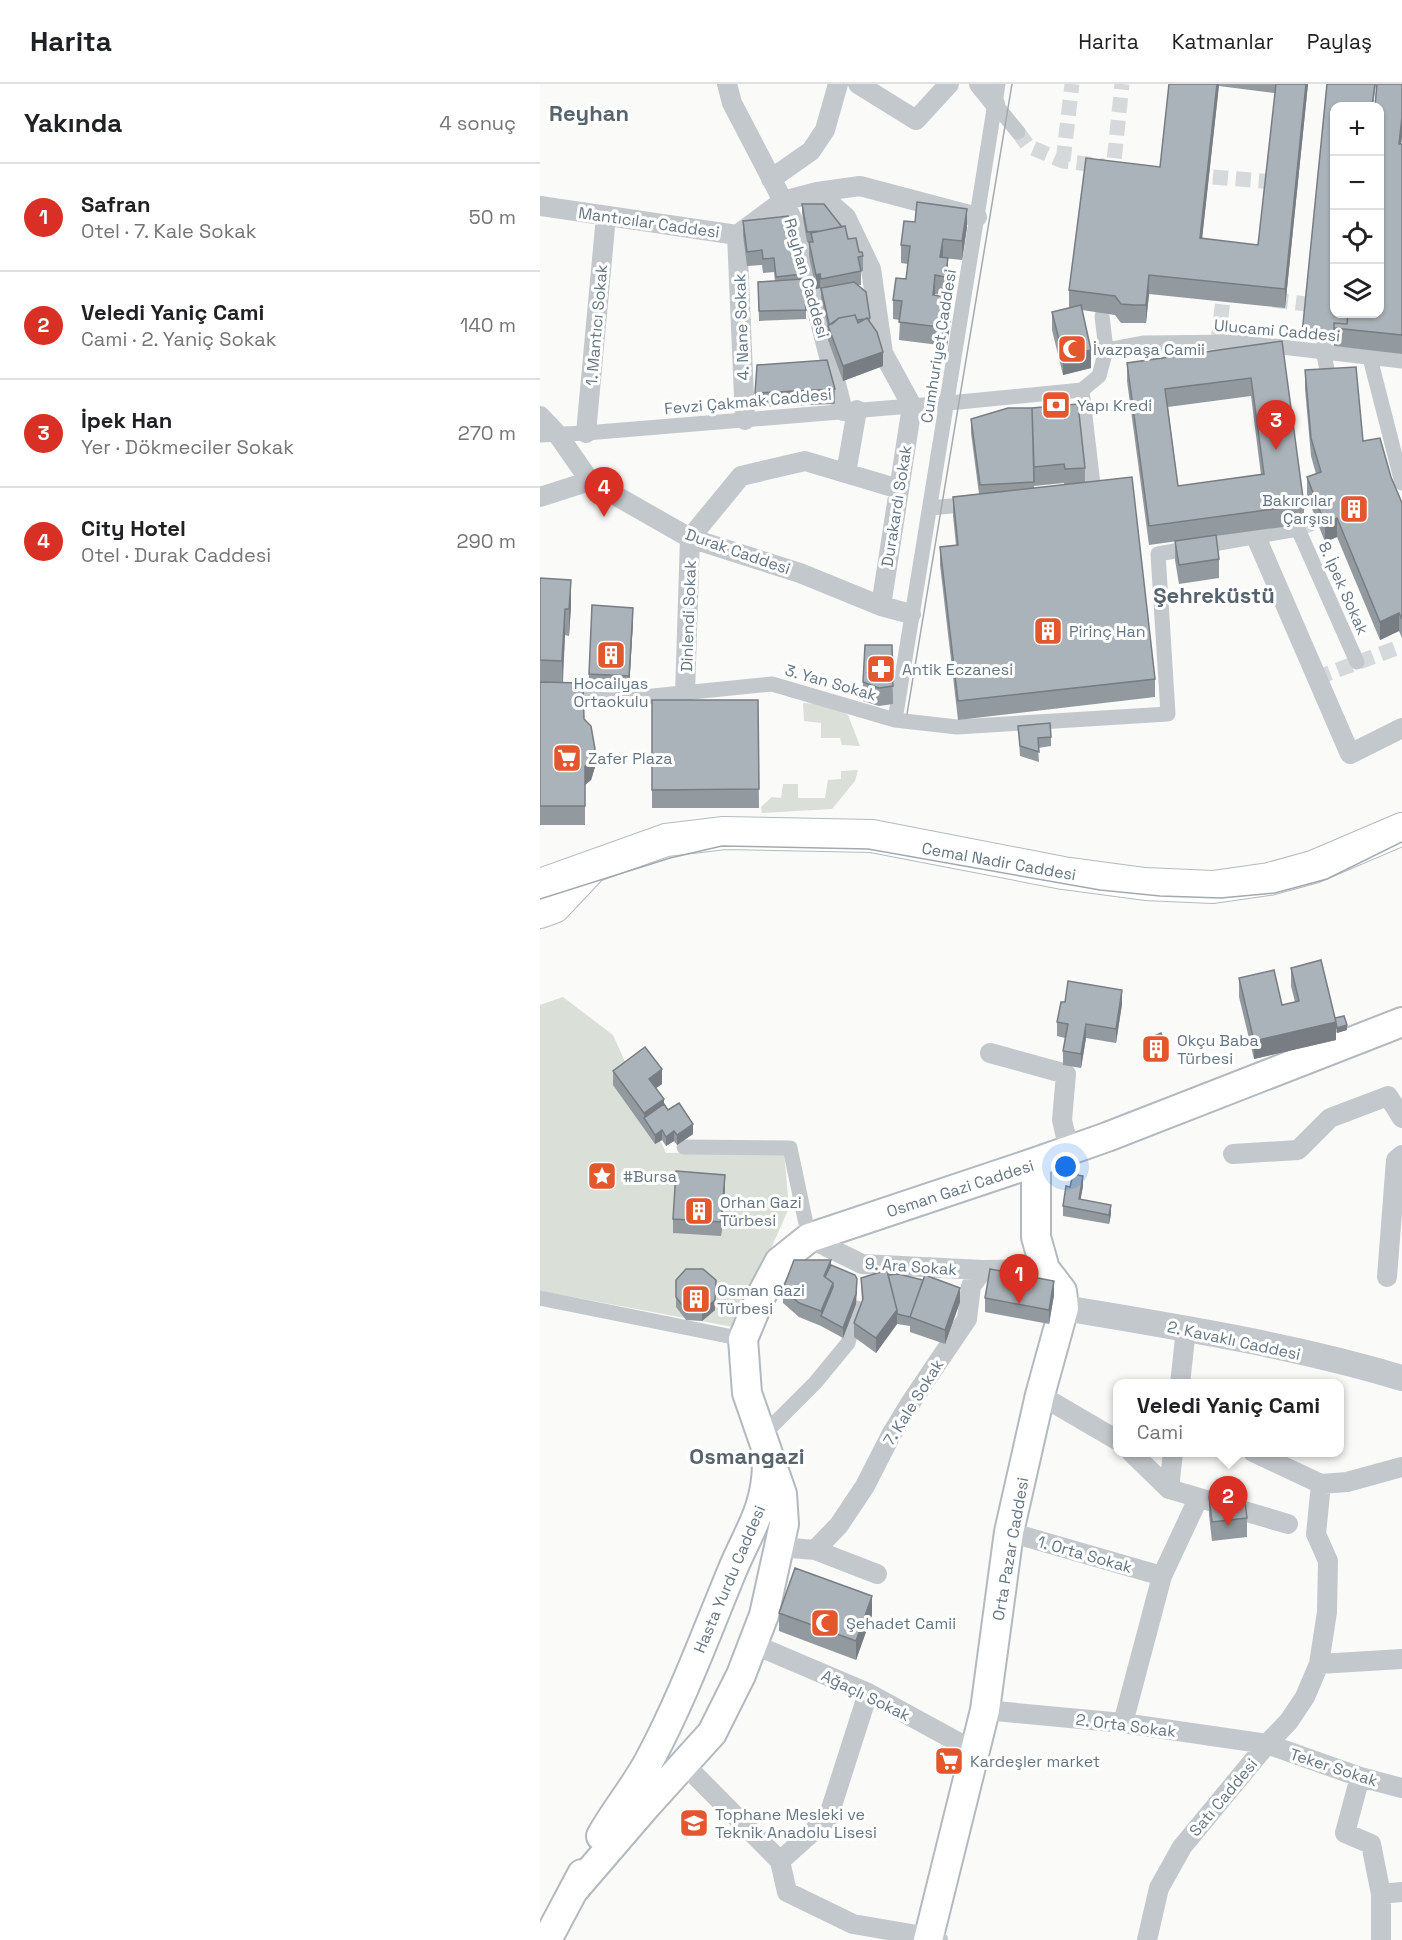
<!DOCTYPE html>
<html lang="tr">
<meta charset="utf-8">
<style>
body{margin:0;font-family:"Space Grotesk",sans-serif;background:#f2f2f2;color:#202124}
.controls{position:absolute;right:18px;top:18px;display:grid;overflow:hidden;border-radius:12px;box-shadow:0 2px 4px #0004}
.controls button{width:54px;height:54px;display:grid;place-items:center;padding:0;border:0;border-bottom:2px solid #e0e0e0;background:#fff;color:#202124;font:30px sans-serif}
.you{position:absolute;left:526px;top:1083px;width:21px;height:21px;margin:-15px;border:4px solid #fff;border-radius:50%;background:#1a73e8;box-shadow:0 0 0 9px #1a73e833}
.badge{display:grid;place-items:center;width:39px;height:39px;border-radius:50%;background:#d93025;color:#fff;font-size:20px;font-weight:700}
.pin{position:absolute;translate:-50% -50px;filter:drop-shadow(0 2px 3px #0008)}
.pin::after{content:'';position:absolute;top:32px;width:21px;height:18px;background:inherit;clip-path:polygon(0 0,100% 0,50% 100%)}
.popup{position:absolute;left:573px;top:1295px;width:231px;height:78px;box-sizing:border-box;display:grid;place-content:center;border-radius:12px;background:#fff;filter:drop-shadow(0 2px 4px #0005);font-size:20px;white-space:nowrap;color:#757577}
.popup b{font-size:22px;color:#202124}
.popup::after{content:'';position:absolute;left:50%;top:100%;margin-left:-12px;border:12px solid transparent;border-top-color:#fff}
.list{margin:0;padding:0;list-style:none}
h2{display:flex;justify-content:space-between;align-items:center;height:78px;margin:0;padding:0 24px;font-size:26px}
h2 small{font-size:20px;font-weight:400;color:#757577}
.list li{display:grid;grid-template-columns:39px 1fr auto;gap:18px;align-items:center;box-sizing:border-box;height:108px;padding:0 24px;border-top:2px solid #e0e0e0}
.list b{display:block;font-size:22px;white-space:nowrap}
.list p{margin:0;font-size:20px;white-space:nowrap;color:#757577}
.list em{font-size:20px;font-style:normal;color:#757577}
.icon{flex:none;width:33px;height:33px;fill:none;stroke:currentColor;stroke-width:2;stroke-linecap:round;stroke-linejoin:round}
.map{position:relative;flex:none;width:862px;height:1856px;overflow:hidden}
header{display:flex;align-items:center;gap:36px;box-sizing:border-box;height:84px;padding:0 30px;background:#fff;border-bottom:2px solid #e0e0e0}
header strong{font-size:28px}
nav{display:flex;gap:33px;margin-inline-start:auto;font-size:21px}
main{display:flex}
aside{flex:1;background:#fff}
.map>svg:first-child{display:block}
</style>
<header>
<strong>Harita</strong>
<nav><a>Harita</a><a>Katmanlar</a><a>Paylaş</a></nav>
</header>
<main>
<aside>
<h2>Yakında<small>4 sonuç</small></h2>
<ul class="list">
<li><span class="badge">1</span><div><b>Safran</b><p>Otel · 7. Kale Sokak</p></div><em>50 m</em></li>
<li><span class="badge">2</span><div><b>Veledi Yaniç Cami</b><p>Cami · 2. Yaniç Sokak</p></div><em>140 m</em></li>
<li><span class="badge">3</span><div><b>İpek Han</b><p>Yer · Dökmeciler Sokak</p></div><em>270 m</em></li>
<li><span class="badge">4</span><div><b>City Hotel</b><p>Otel · Durak Caddesi</p></div><em>290 m</em></li>
</ul>
</aside>
<div class="map">
<svg width="862" height="1856" viewBox="0 0 862 1856">
<rect width="100%" height="100%" fill="#fafaf8"/>
<path fill="#dadfd7" d="M263 619 289 621 308 631 320 662 302 661 300 654H281V639L264 637Z
M318 686 315 697 292 725 222 729 221 723 232 713 241 714 243 700H258V714H285L288 696 301 695V687Z
M23 913 73 951 126 1069 244 1067 249 1124 225 1178 193 1243 0 1207V921Z"/>
<g fill="none" stroke-linecap="round" stroke-linejoin="round">
<path stroke="#d5d9db" stroke-width="15" stroke-dasharray="15 8" stroke-linecap="butt" d="M478 48 488 62 523 77 564 82
M523 77 532 0
M650 91 746 99
M572 97 582 0
M733 216 784 222
M678 258 685 198
M758 445 794 430
M776 594 862 562"/>
<g stroke="#b3babf" stroke-width="32">
<path id="secondary" d="M61 1752C76 1725 96 1702 110 1675 142 1615 166 1550 192 1487 208 1448 226 1426 227 1381
M33 1807 106 1722 172 1649 201 1591 224 1531 244 1440 242 1410 207 1309 203 1255 220 1214 239 1178 269 1154 496 1078 567 1053 862 938
M7 1856 42 1790
M388 1856 445 1626 469 1448 500 1311 524 1224 522 1207 505 1185 496 1153V1078"/>
</g>
<g stroke="#b5babe" stroke-width="34">
<path id="primary" d="M0 801 126 756 184 749 332 752 523 789 605 800 673 803 729 795 773 783 862 745
M0 828 14 823 49 786"/>
</g>
<path stroke="#c3c8cc" stroke-width="15" d="M455 20 478 48
M562 232 566 266
M784 258 783 267 791 303
M830 274 862 399
M542 306 554 409 546 410
M0 351 46 349 419 318 542 306 559 292 566 266 603 259 699 258 862 277
M390 424 432 420
M0 613 73 616 232 600 355 636 417 643 628 630 618 470 758 445 817 578
M355 636C388 423 425 212 458 0
M144 1063 250 1064 269 1154
M0 1214 203 1255
M232 1342 275 1299 308 1259 317 1224"/>
<path stroke="#c3c8cc" stroke-width="20" d="M187 0 192 19 255 140 303 327
M318 0 376 36 409 0
M439 0 455 20
M231 95 271 67 285 46 298 0
M277 108 306 133 331 185 343 269 372 322 341 522
M0 122 197 151 243 117 277 108 320 102 437 133
M197 151 205 336
M0 332 18 351 50 397 150 454 260 489 341 522 371 530
M46 349 66 132
M306 389 317 326
M0 413 50 397
M716 453 810 670 862 644
M145 610 150 454 201 392 265 377 359 405
M450 969 526 990 522 1036 529 1066
M693 1070 758 1066 790 1034 848 1012 862 1034
M269 1154 322 1180 443 1186
M847 1193 856 1076 862 1071
M640 1300 646 1245
M500 1311 577 1356
M591 1368 629 1405 748 1440
M713 1368 781 1400 807 1398 862 1383
M629 1405 633 1368
M469 1448 622 1492
M240 1463 275 1466 299 1441 325 1402 351 1351 371 1318 427 1235 431 1202 443 1186 505 1185
M275 1466 337 1490
M213 1560 328 1609 436 1668
M779 1580 862 1575
M445 1626 583 1639 727 1660 820 1693 862 1704
M583 1639 622 1492 658 1415
M144 1680 240 1777
M820 1693 805 1749 831 1760 841 1810V1856
M240 1777 288 1734 328 1609
M240 1777 247 1808 313 1840 389 1853 398 1856
M841 1810 862 1808
M607 1856 619 1804 642 1763 727 1660 749 1637 765 1613 779 1580 787 1528 788 1477 776 1450 781 1400"/>
<path stroke="#c3c8cc" stroke-width="26" d="M524 1224C637 1243 752 1261 862 1294"/>
<use href="#secondary" stroke="#fff" stroke-width="28"/>
<use href="#primary" stroke="#fff" stroke-width="32"/>
<path stroke="#a2aab0" stroke-width="1.5" d="M367 630 472 0
M0 815 130 774 182 762 328 765 560 806 620 812 681 814 735 809 787 795 862 758"/>
</g>
<path fill="#929a9f" fill-rule="evenodd" d="M629 0H768L745 224 609 210 606 239H581L575 231 542 226 551 284 523 291 512 246V228L529 224V206L620 83ZM679 2 735 9 718 161 662 155Z
M787 0H836L833 22H795V230H840V22H835L837 0H862V52L861 60H862V270L794 262V258L762 254Z
M262 120 308 155 323 172V187H321V201H318L330 234V238L343 282 303 297 288 256V244L281 214V209L280 204 276 205 269 173V158H271H267L262 129Z
M203 137 262 190 266 226V235L219 237 218 198 235 197 234 188 223 189 222 181 207 182 203 151Z
M427 143 422 176 403 174 408 193 405 211 395 210V212L411 232 407 262 359 256 360 236 353 235V216L366 195 368 180 361 179V161Z
M742 257 764 421V440L676 452 679 475V494L639 500 635 476V457L645 456 609 461 587 297V279ZM711 312 721 391 638 402 628 323Z
M765 286 823 357 851 393 862 419V554L859 547 840 556 797 453 785 458 767 412V393L776 390 771 372 765 305Z
M295 305V320L215 323V309Z
M431 335 545 384V398L615 595V613L418 636 400 481V463L416 461 413 432V413L439 410 431 349ZM524 399V401L494 404V402Z
M0 494 31 522 29 552 25 551 23 599 44 635 55 683 51 696 45 701V741H0Z
M93 538 89 606 49 604V590Z
M352 561 353 620 339 622 323 617V598Z
M112 616H218L219 724H112Z
M478 642 511 653V662L498 664 499 678 480 672Z
M751 884 795 934 807 946 797 949 796 944V956L714 975 699 913V894L742 921 755 918 751 902Z
M582 920 576 959 546 954 541 984 523 981V967L525 954 517 952V938Z
M605 956 628 969 612 976 605 961Z
M73 987 122 1000 116 1004 124 1020 128 1026 153 1050 137 1061 134 1057 126 1062 122 1056 115 1060 73 1001Z
M543 1102 540 1115 571 1130 569 1140 523 1132V1122L530 1103Z
M185 1105 181 1152 133 1149V1135Z
M291 1181 317 1205 316 1220 303 1254 281 1242 259 1233 243 1219V1205Z
M348 1191 420 1218 405 1260 370 1248V1242L357 1240 336 1269 314 1253V1239L322 1218 321 1194Z
M136 1196 175 1226 162 1237 146 1236 136 1223Z
M514 1211 509 1240 445 1228V1214Z
M669 1413 707 1434V1453L672 1457 669 1431Z
M239 1529 332 1531 316 1576 239 1547Z"/>
<path fill="#777d82" d="M677 0H679L660 173V154Z
M766 0H768L745 224V205Z
M862 33V52L859 78V60Z
M427 125V143L422 176V157Z
M403 155V174L400 173Z
M408 174V193L405 211V193Z
M280 190V204L276 205V191Z
M395 191V210L393 230V211Z
M609 191V210L606 239V221Z
M411 214V232L407 262V244Z
M551 266V284L523 291V272Z
M343 268V282L303 297V282Z
M797 434V453L785 458V440Z
M31 496V522L29 552V525Z
M93 524V538L89 606V592Z
M25 525V551L22 603V577Z
M859 529V547L840 556V538Z
M55 665V683L51 696 45 701V741V682Z
M582 906V920L576 959V945Z
M796 938V956L714 975V957Z
M546 940V954L541 984V970Z
M807 941V946L797 949V944Z
M628 964V969L612 976V971Z
M122 985V1000L109 1009V995Z
M124 1015V1030L104 1034V1029Z
M153 1040V1050L137 1061V1051Z
M122 1046V1056L115 1060V1051Z
M134 1047V1057L126 1062V1053Z
M185 1091V1105L181 1152V1138Z
M543 1092V1102L539 1125V1115Z
M571 1121V1130L569 1140V1131Z
M291 1176V1191L287 1199 284 1192Z
M317 1195 316 1220 303 1254V1244Z
M176 1196 175 1226 162 1237V1227Z
M514 1197V1211L509 1240V1226Z
M293 1199V1213L281 1232V1227Z
M420 1204V1218L405 1260V1246Z
M357 1226V1240L336 1269V1254Z
M332 1512V1531L316 1576V1557Z"/>
<path fill="#aab3b9" stroke="#777d82" stroke-width="1.5" fill-rule="evenodd" d="M629 0H677L660 154 718 161 736 0H766L745 205 609 191 606 221H594L581 220 575 212 529 206 546 74 620 83Z
M787 0H835L832 22H795V230H808L807 240 794 239V253L762 250Z
M837 0H862V33L859 60H862V251L794 244V239L807 240 808 230H840V22H835Z
M377 118 427 125 422 157 403 155 400 173 408 174 405 193 395 191 393 211 411 214 407 244 359 238 362 217 353 216 356 194 366 195 370 162 361 161 364 137 375 138Z
M262 120H284L302 143 280 147 267 148Z
M248 132 262 190 236 193 234 174 223 175 222 166 207 168 203 137Z
M305 142 308 155 316 154 319 168H322L323 172 318 173 321 187 281 195 280 190 276 191 269 158H273L271 149Z
M262 195 266 226 219 227 218 198Z
M314 198 326 208 330 234 328 235 327 234 325 235 317 236 315 231 299 234 292 240H289L281 204Z
M541 221 551 266 523 272 512 228Z
M315 231 318 239 327 234 337 248 343 268 303 282 288 242 299 234Z
M742 257 764 421 609 442 587 279ZM711 294 724 390 638 402 625 305Z
M287 276 295 305 215 309 217 281Z
M816 283 823 357 840 354 851 393 862 419V535L859 529 840 538 797 434 785 440 767 393 781 388 771 354 765 286Z
M538 320 545 384 525 385 524 380 494 383 492 324Z
M468 324H492L494 398 440 401 431 335Z
M592 393 615 595 418 617 400 463 418 461 413 413Z
M676 451 679 475 639 481 635 457Z
M0 494 31 496 29 525H25L22 577 0 576Z
M52 521 93 524 89 592 49 590Z
M325 561H352L353 602 339 604 323 598Z
M0 598 43 599 44 635 51 642 55 665 51 677 45 682V722H0Z
M112 616H218L219 705 112 706Z
M510 639 511 653 498 654 499 668 480 662 478 642Z
M781 876 796 938 714 957 699 894 734 886 742 921 759 917 751 884Z
M528 897 582 906 576 945 546 940 541 970 523 967 528 940 517 938 521 918H525Z
M804 932 807 941 797 944 795 934Z
M621 949 628 964 612 971 605 956Z
M105 963 122 985 109 995 124 1015 104 1029 73 987Z
M139 1019 153 1040 137 1051 134 1047 126 1053 122 1046 115 1051 104 1034 124 1020 128 1026Z
M136 1087 185 1091 181 1138 133 1135Z
M533 1090 543 1092 539 1115 571 1121 569 1131 523 1122 526 1102 530 1103Z
M254 1176H291L284 1192 293 1199 281 1227 259 1219 243 1205Z
M291 1181 315 1191 317 1195 316 1210 303 1244 281 1232 293 1203V1199L285 1193Z
M146 1185H163L176 1196 175 1216 162 1227 146 1226 136 1213V1196Z
M450 1185 514 1197 509 1226 445 1214Z
M347 1186 357 1226 336 1254 314 1239 323 1215 321 1194Z
M358 1190 383 1196 370 1233 357 1230V1226L348 1191Z
M385 1191 420 1204 405 1246 370 1233Z
M704 1409 707 1434 672 1438 669 1413Z
M255 1484 332 1512 316 1557 239 1529Z"/>
<defs>
<g id="mosque-square" transform="scale(1.5)"><rect x="-9" y="-9" width="18" height="18" rx="4" fill="#e4572e" stroke="#fff"/><path d="M3.5-4.9A6 6 0 1 0 3.5 4.9A5 5 0 1 1 3.5-4.9Z" fill="#fff"/></g>
<g id="bank-square" transform="scale(1.5)"><rect x="-9" y="-9" width="18" height="18" rx="4" fill="#e4572e" stroke="#fff"/><path d="M-6-4H6V4H-6ZM0-2.3a2.3 2.3 0 1 0 0 4.6a2.3 2.3 0 1 0 0-4.6Z" fill="#fff"/></g>
<g id="building-square" transform="scale(1.5)"><rect x="-9" y="-9" width="18" height="18" rx="4" fill="#e4572e" stroke="#fff"/><path d="M-4-6H4V6H1V3H-1V6H-4ZM-2.5-4.3h1.7v1.8h-1.7ZM.8-4.3h1.7v1.8H.8ZM-2.5-1h1.7V.8h-1.7ZM.8-1h1.7V.8H.8Z" fill="#fff"/></g>
<g id="pharmacy-square" transform="scale(1.5)"><rect x="-9" y="-9" width="18" height="18" rx="4" fill="#e4572e" stroke="#fff"/><path d="M-2-6h4v4h4v4h-4v4h-4v-4h-4v-4h4Z" fill="#fff"/></g>
<g id="supermarket-square" transform="scale(1.5)"><rect x="-9" y="-9" width="18" height="18" rx="4" fill="#e4572e" stroke="#fff"/><path d="M-6-5.5h2.5l.6 2H6L4.5 2H-2.5L-4.4-4H-6ZM-1.5 3.2a1.3 1.3 0 1 0 .1 0ZM3 3.2a1.3 1.3 0 1 0 .1 0Z" fill="#fff"/></g>
<g id="sight-square" transform="scale(1.5)"><rect x="-9" y="-9" width="18" height="18" rx="4" fill="#e4572e" stroke="#fff"/><path d="M0-6L1.8-2.2L6-1.7L2.9 1.2L3.7 5.4L0 3.3L-3.7 5.4L-2.9 1.2L-6-1.7L-1.8-2.2Z" fill="#fff"/></g>
<g id="school-square" transform="scale(1.5)"><rect x="-9" y="-9" width="18" height="18" rx="4" fill="#e4572e" stroke="#fff"/><path d="M0-5L7-2L0 1L-7-2ZM-4 1L0 2.5L4 1V4Q0 6-4 4Z" fill="#fff"/></g>
</defs>
<g fill-rule="evenodd">
<use href="#mosque-square" x="532" y="265"/>
<use href="#bank-square" x="516" y="321"/>
<use href="#building-square" x="814" y="425"/>
<use href="#building-square" x="508" y="547"/>
<use href="#building-square" x="71" y="571"/>
<use href="#pharmacy-square" x="341" y="585"/>
<use href="#supermarket-square" x="27" y="674"/>
<use href="#building-square" x="616" y="965"/>
<use href="#sight-square" x="62" y="1092"/>
<use href="#building-square" x="159" y="1127"/>
<use href="#building-square" x="156" y="1215"/>
<use href="#mosque-square" x="285" y="1539"/>
<use href="#supermarket-square" x="409" y="1677"/>
<use href="#school-square" x="154" y="1739"/>
</g>
<g text-anchor="middle" stroke-width="6" stroke-linejoin="round" paint-order="stroke">
<g font-size="16" fill="#657683" stroke="#fff">
<text transform="translate(109 138) rotate(8)" y="6">Mantıcılar Caddesi</text>
<text transform="translate(267 194) rotate(74)" y="6">Reyhan Caddesi</text>
<text transform="translate(56 241) rotate(-85)" y="6">1. Mantıcı Sokak</text>
<text transform="translate(201 243) rotate(-92)" y="6">4. Nane Sokak</text>
<text transform="translate(737 246) rotate(5)" y="6">Ulucami Caddesi</text>
<text transform="translate(398 262) rotate(-81)" y="6">Cumhuriyet Caddesi</text>
<text transform="translate(208 317) rotate(-5)" y="6">Fevzi Çakmak Caddesi</text>
<text transform="translate(356 422) rotate(-81)" y="6">Durakardı Sokak</text>
<text transform="translate(198 467) rotate(19)" y="6">Durak Caddesi</text>
<text transform="translate(804 504) rotate(66)" y="6">8. İpek Sokak</text>
<text transform="translate(148 532) rotate(-88)" y="6">Dinlendi Sokak</text>
<text transform="translate(291 598) rotate(16)" y="6">3. Yan Sokak</text>
<text transform="translate(459 777) rotate(10)" y="6">Cemal Nadir Caddesi</text>
<text transform="translate(420 1104) rotate(-18)" y="6">Osman Gazi Caddesi</text>
<text transform="translate(371 1182) rotate(4)" y="6">9. Ara Sokak</text>
<text transform="translate(694 1256) rotate(12)" y="6">2. Kavaklı Caddesi</text>
<text transform="translate(373 1318) rotate(-58)" y="6">7. Kale Sokak</text>
<text transform="translate(470 1465) rotate(-80)" y="6">Orta Pazar Caddesi</text>
<text transform="translate(545 1470) rotate(16)" y="6">1. Orta Sokak</text>
<text transform="translate(189 1495) rotate(-67)" y="6">Hasta Yurdu Caddesi</text>
<text transform="translate(326 1611) rotate(26)" y="6">Ağaçlı Sokak</text>
<text transform="translate(586 1641) rotate(7)" y="6">2. Orta Sokak</text>
<text transform="translate(794 1683) rotate(18)" y="6">Teker Sokak</text>
<text transform="translate(683 1713) rotate(-50)" y="6">Satı Caddesi</text>
</g>
<g font-size="16" fill="#657683" stroke="#fff" text-anchor="start">
<text x="553" y="271">İvazpaşa Camii</text>
<text x="537" y="327">Yapı Kredi</text>
<text x="793" y="422" text-anchor="end">Bakırcılar<tspan x="793" dy="18">Çarşısı</tspan></text>
<text x="529" y="553">Pirinç Han</text>
<text x="362" y="591">Antik Eczanesi</text>
<text x="71" y="605" text-anchor="middle">Hocailyas<tspan x="71" dy="18">Ortaokulu</tspan></text>
<text x="48" y="680">Zafer Plaza</text>
<text x="637" y="962">Okçu Baba<tspan x="637" dy="18">Türbesi</tspan></text>
<text x="83" y="1098">#Bursa</text>
<text x="180" y="1124">Orhan Gazi<tspan x="180" dy="18">Türbesi</tspan></text>
<text x="177" y="1212">Osman Gazi<tspan x="177" dy="18">Türbesi</tspan></text>
<text x="306" y="1545">Şehadet Camii</text>
<text x="430" y="1683">Kardeşler market</text>
<text x="175" y="1736">Tophane Mesleki ve<tspan x="175" dy="18">Teknik Anadolu Lisesi</tspan></text>
</g>
<g font-size="22" font-weight="bold" fill="#57646e" stroke="#fff">
<text x="49" y="37">Reyhan</text>
<text x="674" y="519">Şehreküstü</text>
<text x="207" y="1380">Osmangazi</text>
</g>
</g>
</svg>
<div class="controls">
<button>+</button>
<button>−</button>
<button><svg class="icon" aria-label="locate" viewBox="0 0 24 24"><circle cx="12" cy="12" r="6"/><path d="M12 2v4M12 18v4M2 12h4M18 12h4"/></svg></button>
<button><svg class="icon" aria-label="layers" viewBox="0 0 24 24"><path d="M12 4l9 5-9 5-9-5zM3 14l9 5 9-5"/></svg></button>
</div>
<div class="you"></div>
<div class="pin badge" style="left:479px;top:1220px">1</div>
<div class="pin badge" style="left:688px;top:1442px">2</div>
<div class="popup"><b>Veledi Yaniç Cami</b>Cami</div>
<div class="pin badge" style="left:736px;top:366px">3</div>
<div class="pin badge" style="left:64px;top:433px">4</div>
</div>
</main>
